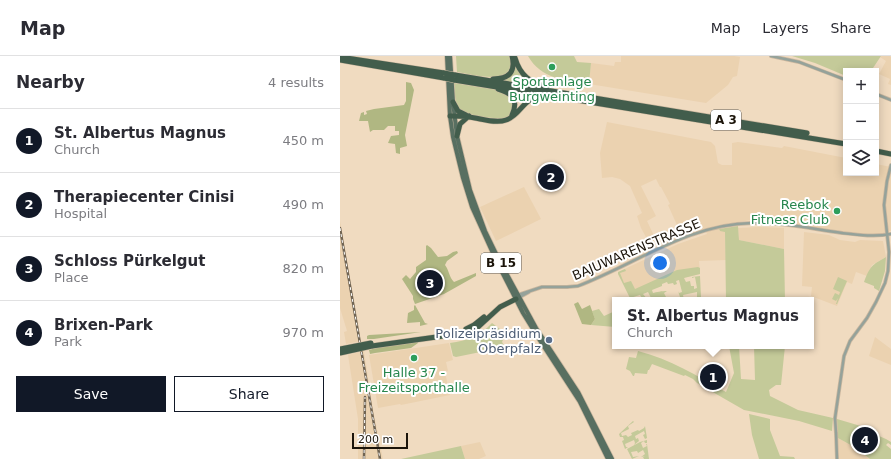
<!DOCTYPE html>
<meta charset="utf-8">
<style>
body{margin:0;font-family:"DejaVu Sans",sans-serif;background:#f2f2f3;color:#2b2b33}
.controls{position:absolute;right:12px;top:12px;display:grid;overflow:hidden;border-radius:0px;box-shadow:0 2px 10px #0003}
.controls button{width:36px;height:36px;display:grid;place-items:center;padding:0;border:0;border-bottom:1px solid #e1e1e2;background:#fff;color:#2b2b33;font:20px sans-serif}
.scale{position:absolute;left:12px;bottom:10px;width:56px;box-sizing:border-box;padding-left:4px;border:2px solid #1b140a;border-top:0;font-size:11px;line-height:14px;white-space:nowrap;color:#1b140a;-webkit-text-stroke:3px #fff;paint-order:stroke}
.you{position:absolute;left:320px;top:207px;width:14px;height:14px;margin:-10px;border:3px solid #fff;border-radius:50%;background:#1a73e8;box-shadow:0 0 0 6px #1a73e833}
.badge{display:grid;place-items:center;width:26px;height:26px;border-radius:50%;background:#111827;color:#fff;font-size:13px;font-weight:700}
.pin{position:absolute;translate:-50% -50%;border:2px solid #fff;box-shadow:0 1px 4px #0006}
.popup{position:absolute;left:272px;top:241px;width:202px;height:52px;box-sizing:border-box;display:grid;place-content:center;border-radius:0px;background:#fff;filter:drop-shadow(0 1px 3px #0005);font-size:13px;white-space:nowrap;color:#7c7c81}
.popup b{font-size:15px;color:#2b2b33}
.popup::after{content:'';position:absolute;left:50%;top:100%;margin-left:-8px;border:8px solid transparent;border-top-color:#fff}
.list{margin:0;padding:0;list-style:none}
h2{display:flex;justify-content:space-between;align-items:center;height:52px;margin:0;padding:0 16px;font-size:17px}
h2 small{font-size:13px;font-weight:400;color:#7c7c81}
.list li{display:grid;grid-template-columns:26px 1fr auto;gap:12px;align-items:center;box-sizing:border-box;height:64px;padding:0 16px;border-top:1px solid #e1e1e2}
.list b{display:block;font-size:15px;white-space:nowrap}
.list p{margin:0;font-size:13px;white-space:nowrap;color:#7c7c81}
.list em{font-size:13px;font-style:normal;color:#7c7c81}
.actions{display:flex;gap:8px;padding:12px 16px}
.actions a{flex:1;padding:9px 0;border:1px solid #111827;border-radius:0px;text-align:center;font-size:14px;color:#111827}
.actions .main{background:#111827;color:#fff}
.icon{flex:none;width:22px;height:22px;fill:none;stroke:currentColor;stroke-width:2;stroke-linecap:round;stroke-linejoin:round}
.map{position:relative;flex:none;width:551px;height:403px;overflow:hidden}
header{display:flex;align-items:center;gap:24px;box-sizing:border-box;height:56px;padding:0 20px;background:#fff;border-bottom:1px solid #e1e1e2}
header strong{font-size:19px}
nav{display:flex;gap:22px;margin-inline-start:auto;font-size:14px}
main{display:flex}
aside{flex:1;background:#fff}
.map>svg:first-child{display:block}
</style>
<header>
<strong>Map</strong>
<nav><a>Map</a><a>Layers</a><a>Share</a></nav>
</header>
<main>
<aside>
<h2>Nearby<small>4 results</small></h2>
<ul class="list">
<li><span class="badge">1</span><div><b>St. Albertus Magnus</b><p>Church</p></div><em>450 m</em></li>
<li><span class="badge">2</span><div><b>Therapiecenter Cinisi</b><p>Hospital</p></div><em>490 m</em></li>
<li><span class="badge">3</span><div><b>Schloss Pürkelgut</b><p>Place</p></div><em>820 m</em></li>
<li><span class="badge">4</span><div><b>Brixen-Park</b><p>Park</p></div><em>970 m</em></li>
</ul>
<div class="actions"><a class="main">Save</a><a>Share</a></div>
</aside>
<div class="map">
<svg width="551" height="403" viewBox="0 0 551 403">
<rect width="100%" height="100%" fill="#f0dbc0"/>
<path fill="#ebd2b0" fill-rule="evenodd" d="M281 0H394L400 1 397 20 393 21 388 29 366 47 249 28 251 7 274 10 275 6H281Z
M541 0H550L551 1V29L548 28 550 23 539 18 546 5 540 1Z
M267 66 371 86 375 90 378 107 382 109H392V87L398 86 442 92 444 90 506 102V117H536V108L551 111V175L539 178H521L435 166 411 164 392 167 356 175 357 170 355 166 346 170 348 175 342 179 312 192 301 172 297 160 302 157 290 130 280 123 272 121 262 122 260 97ZM316 123 320 131H321L330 148 328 149 341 178 318 188 307 165 316 160 301 130Z
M184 131 201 163 156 185 140 151Z
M0 165 21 285 6 288 4 276 7 275 0 252Z
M419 171 444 172V193L399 184 398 172Z
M379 173 380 175H385L386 204 359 205 360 218 324 226 290 242 278 216 338 188 367 178 366 176Z
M464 176 489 179 500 184 515 186 520 184 543 185 546 201 532 209 527 220 516 216 512 228 507 226 497 250 471 240 472 231 462 230Z
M535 281 551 293V309L529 300Z
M109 287 113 304 106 306 108 315 105 316 110 339 61 349 60 348 38 352 29 299Z
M24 295 33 354 43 403H18V363L8 299Z
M498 382 516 392 530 403H499Z
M140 386 146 400 139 403H125L121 390Z"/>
<path fill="#c4ca99" d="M116 0H171C171 3 172 7 172 10 168 29 130 18 117 16Z
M188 0H234L237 6 251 7 249 28C225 24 201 23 188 0Z
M452 0H541L531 15H506V20L475 7Z
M175 9 186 24 196 30 159 24 163 23Z
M114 27 158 34 169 40 174 48C173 51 172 57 170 60 164 66 126 59 120 54 114 48 115 35 114 27Z
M398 170 399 184 444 193 445 244H411V241L396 242V244H386L385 176 380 175 379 173Z
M546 201 545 215 539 235 534 232V230L524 226C530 210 532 209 546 201Z
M358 211 360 212V218L344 222 346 226 350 225 351 230H354V233L357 232 355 221 352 222V224V221L360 220 361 241 357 242V236L343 239 344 244H341L338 235 339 237 342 236 339 224 336 225 337 228 334 229 333 227 328 228 327 226 322 228V230L312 234 313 237C316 236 322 235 327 235L324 237 326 241H328L329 243 312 244 308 236 303 238 308 244H301L302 242 300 239 290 242 278 218V216L285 213 286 215 280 217 284 227 291 225 295 233 337 214Z
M498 221 507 225 497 248H496L498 242 496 245 492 243 495 237 499 239 500 236 493 233Z
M259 253 264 260 275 255V271L251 269 255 263 252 255Z
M152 267 160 273 167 276 162 286 165 291 116 301 113 300 110 287C127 285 140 280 152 267Z
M389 290H399L401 323 415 324 414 290H445L441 329H436L429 334 430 340 458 354 493 362 492 375 459 365 404 354 357 327 353 323 345 319 344 320 312 308 309 314H308L307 318 295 317 294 320H293L290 315 286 313 289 301 296 302 298 295C330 303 357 320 386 336L394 317Z
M409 358 430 363V374L440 400 454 401 455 403H419L412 379Z
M497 363 524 371 532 377 546 383 551 386V389L548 387 546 389 551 393V403H530L516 392 498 382Z
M293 365 294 366 288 370 289 373 281 377 282 380 286 379 288 381 292 379 291 377 298 374 299 375 304 372 305 370 307 382 305 383 303 379 305 378 304 375 295 380 296 383 298 382 299 385 294 389 295 387 294 384 285 388 286 391H288L285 393 282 385 284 384 283 381 281 382 283 381H280L279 378Z
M307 384V387H305L304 385 301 387 303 392 307 390 306 388H307L309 403H304L303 401 305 400 301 401 305 398 303 394 298 397 297 395 291 396 293 401 299 400 292 403 287 393 300 386Z
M121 390 125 403H61Z"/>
<path fill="#b0b782" d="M66 26 71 27 74 34 65 79 67 90 60 92V98L56 97 55 88 48 87 51 80 59 79V75H55V70H48L44 74H33L30 76 28 65H19L21 57 24 56V59L27 58 26 55 34 53 64 49 66 45Z
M87 189 91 192 98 201 107 200 113 196 117 195 118 197 107 205 105 209C109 214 109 221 114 226L136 217V220L104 238 75 248 73 243V240L62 223 66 219 70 223 76 216V211L86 204V190Z
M238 246 242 253 250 249 255 263 251 269 242 268 234 248Z
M75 249 85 267 88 268 80 270V266L67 267 68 257 74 254V250Z
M81 276 34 283H27V280L29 279Z
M78 286V287L71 292 35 297 30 298 29 294 40 291Z"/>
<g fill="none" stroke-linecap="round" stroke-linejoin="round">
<g stroke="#cab79f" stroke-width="4">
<path id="minor" d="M431 0 459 6 506 24
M536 38 551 44
M178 239 202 231H227L238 230C296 208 348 168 412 167 442 166 472 173 502 177 519 179 535 181 551 178
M180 241 189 236
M496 376 497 403
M496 377 495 362 504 300 510 285 527 262 536 246 545 227 548 215 549 196 544 149 547 125 551 109"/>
</g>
<g stroke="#cab79f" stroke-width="5.5">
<path id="major" d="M107 0 110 60 113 81 123 122 132 151 157 206 183 257 199 283 240 346 268 403
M110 0 113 46 117 80 130 134 145 175 159 204 196 272 238 336 272 403"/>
</g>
<g stroke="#cab79f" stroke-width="6">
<path id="highway" d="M0 1 104 17
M175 2C180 19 190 27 207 31
M0 4 104 22
M115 19 467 77
M153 23C169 23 176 16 172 0
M114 24 506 88
M158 33C172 37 179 44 172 59
M113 46 118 55 126 59
M110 60C117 60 123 60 129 61 140 62 155 68 166 64 183 58 181 41 205 40
M117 80 120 68 129 60
M536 95 551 98
M126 273 134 269 144 261
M32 290 125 277 137 272 160 251 176 243"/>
</g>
<use href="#minor" stroke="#95a29a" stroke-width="2.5"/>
<use href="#major" stroke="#586f61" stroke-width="4"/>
<use href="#highway" stroke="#425d4c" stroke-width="5"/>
<g stroke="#706453" stroke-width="2.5">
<path id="rail" d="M0 172 40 403
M24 403 25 341"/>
</g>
<use href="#rail" stroke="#fff" stroke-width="1" stroke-dasharray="3" stroke-linecap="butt"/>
<g stroke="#cab79f" stroke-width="6" stroke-linecap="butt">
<path id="highway-bridge" d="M104 17 115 19
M104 22 114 24
M0 293 31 287
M0 297 32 290"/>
</g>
<use href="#highway-bridge" stroke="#425d4c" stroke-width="5"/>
</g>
<g fill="#2e9e5b" stroke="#fff" stroke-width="1.5">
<circle cx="212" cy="11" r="4"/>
<circle cx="497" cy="155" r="4"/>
<circle cx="74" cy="302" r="4"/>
</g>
<circle fill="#5c6f8a" stroke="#fff" stroke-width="1.5" cx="209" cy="284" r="4"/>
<g text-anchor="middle" stroke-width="4" stroke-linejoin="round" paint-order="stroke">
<g fill="#fff" stroke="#5f5a54" stroke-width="1">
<rect x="371" y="54" width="30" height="20" rx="3"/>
<rect x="141" y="197" width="40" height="20" rx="3"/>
</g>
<g font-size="12" font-weight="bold" fill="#1b140a">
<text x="386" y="68">A 3</text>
<text x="161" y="211">B 15</text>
</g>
<g font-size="13" fill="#27864d" stroke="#fff">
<text x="212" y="30">Sportanlage<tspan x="212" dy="15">Burgweinting</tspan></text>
<text x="489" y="153" text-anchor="end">Reebok<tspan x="489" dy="15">Fitness Club</tspan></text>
<text x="74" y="321">Halle 37 -<tspan x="74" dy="15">Freizeitsporthalle</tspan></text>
</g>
<g font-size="13" fill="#1b140a" stroke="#fff">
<text transform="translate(296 193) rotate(-23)" y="5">BAJUWARENSTRASSE</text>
</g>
<g font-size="13" fill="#4e5e75" stroke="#fff" text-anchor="end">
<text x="201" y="282">Polizeipräsidium<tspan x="201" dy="15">Oberpfalz</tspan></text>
</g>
</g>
</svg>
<div class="controls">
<button>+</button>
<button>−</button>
<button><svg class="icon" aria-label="layers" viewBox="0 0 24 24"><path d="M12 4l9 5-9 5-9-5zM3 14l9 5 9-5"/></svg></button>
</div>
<div class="scale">200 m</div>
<div class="you"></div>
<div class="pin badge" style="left:373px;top:321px">1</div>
<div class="popup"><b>St. Albertus Magnus</b>Church</div>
<div class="pin badge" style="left:211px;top:121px">2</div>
<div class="pin badge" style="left:90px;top:227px">3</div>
<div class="pin badge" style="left:525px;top:384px">4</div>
</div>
</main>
